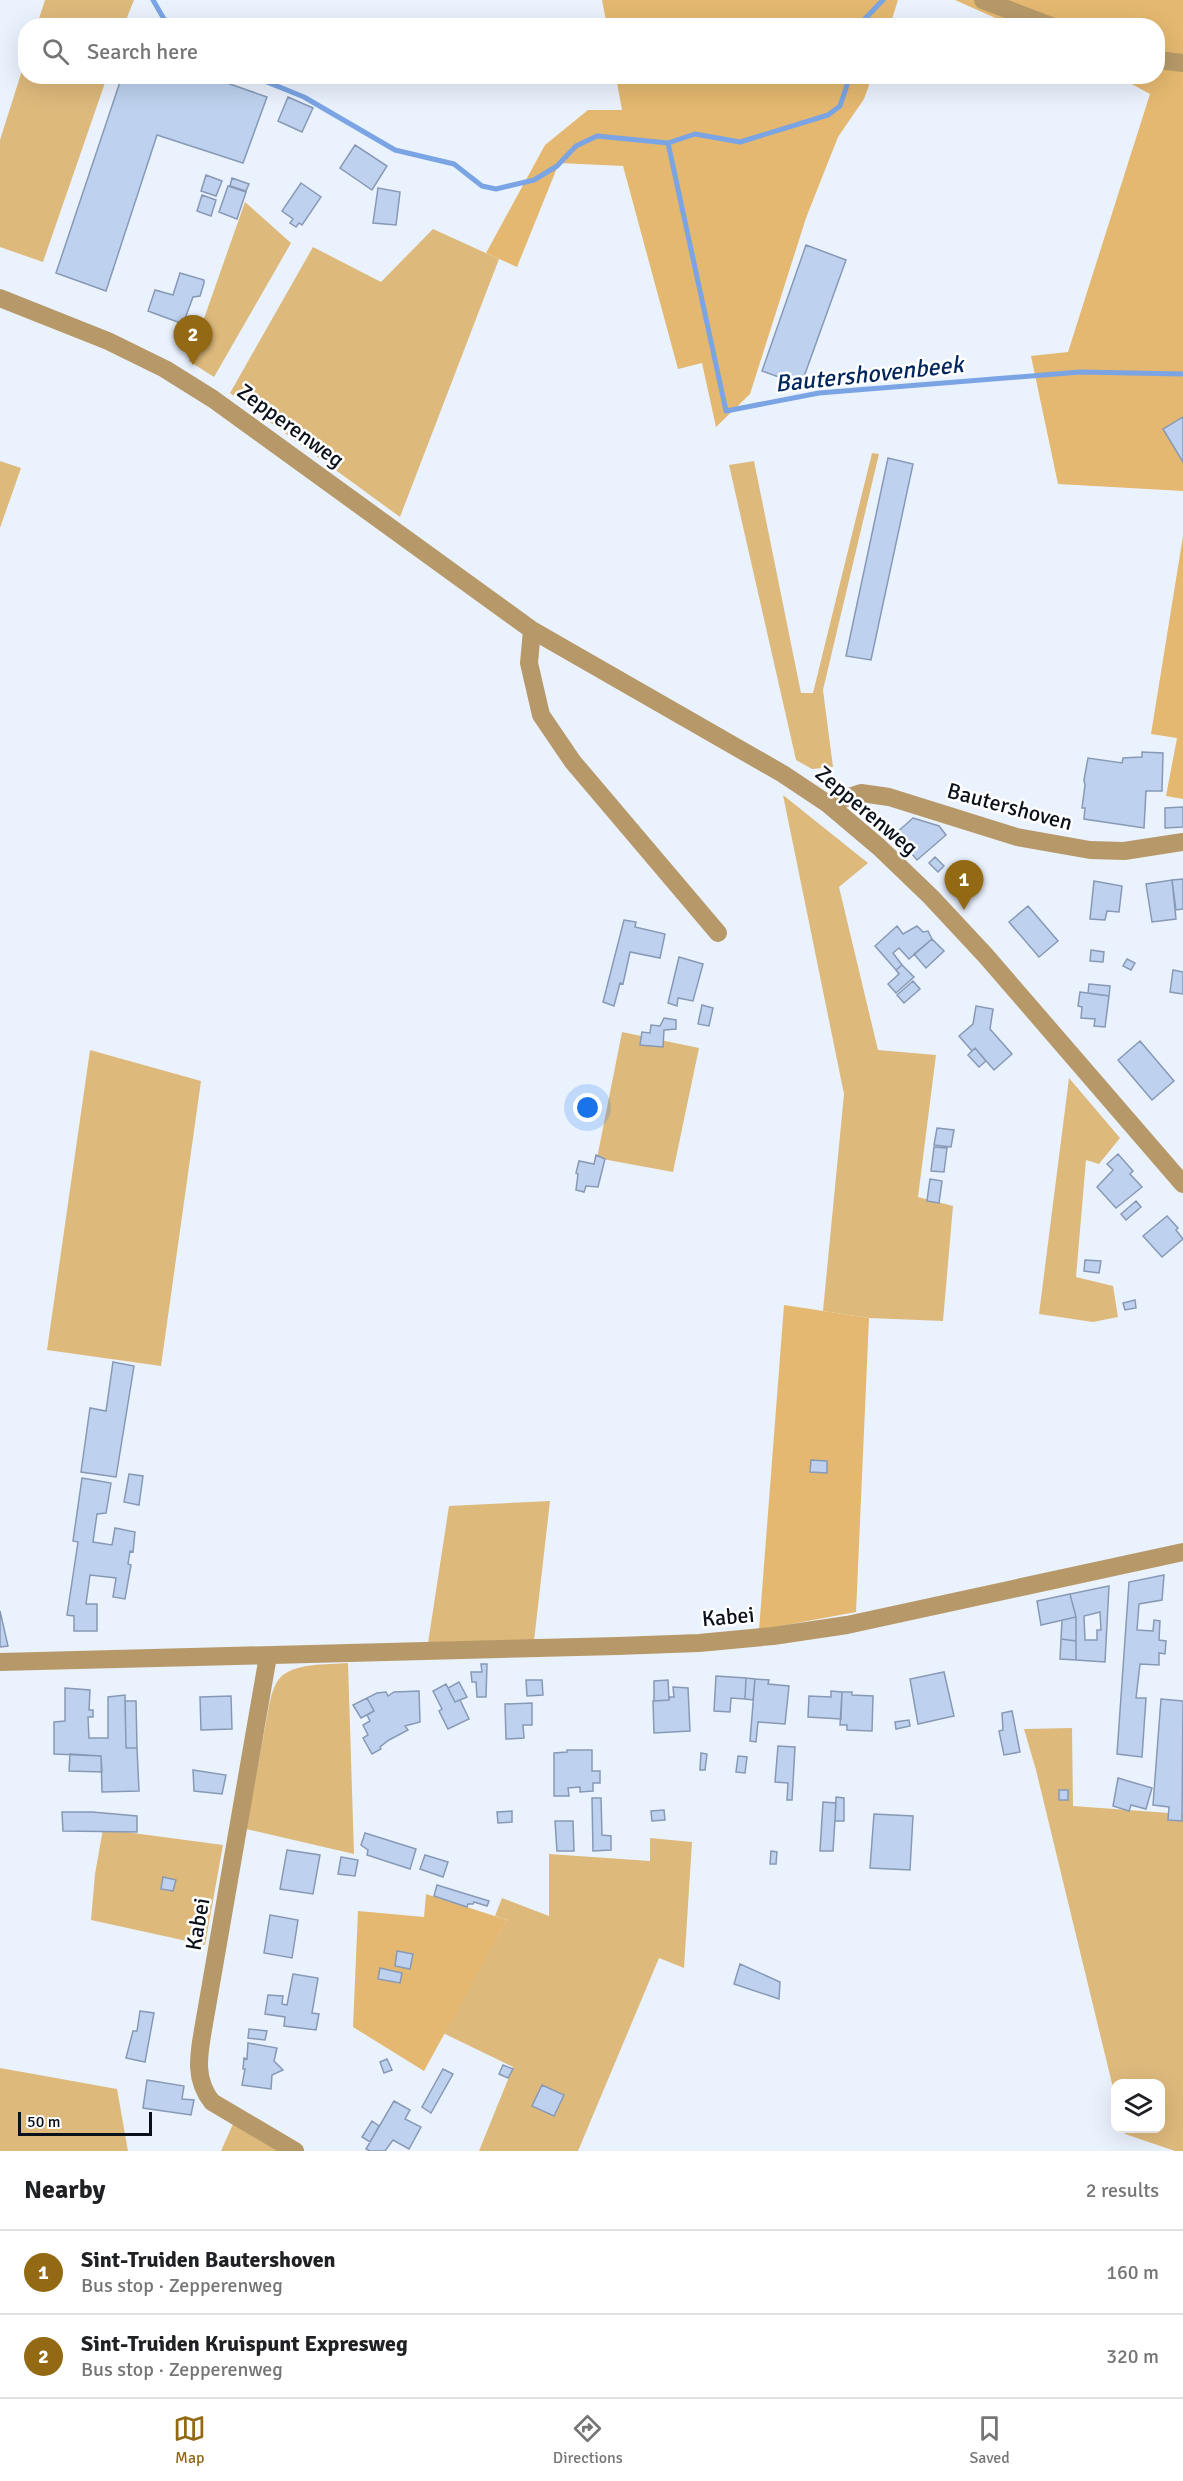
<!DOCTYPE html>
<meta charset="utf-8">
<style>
body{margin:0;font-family:Signika,sans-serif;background:#f6f6f6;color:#202124}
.controls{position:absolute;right:18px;bottom:18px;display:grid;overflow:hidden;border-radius:12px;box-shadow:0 6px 24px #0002}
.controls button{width:54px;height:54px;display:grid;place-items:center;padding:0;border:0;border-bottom:2px solid #e0e0e0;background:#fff;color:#202124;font:30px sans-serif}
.scale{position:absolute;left:18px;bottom:15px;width:134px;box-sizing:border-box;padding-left:6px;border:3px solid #0b111b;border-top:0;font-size:16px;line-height:21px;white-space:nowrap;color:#0b111b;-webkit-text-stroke:4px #fff;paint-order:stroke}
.you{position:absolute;left:588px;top:1108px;width:21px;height:21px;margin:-15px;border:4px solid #fff;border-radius:50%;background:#1a73e8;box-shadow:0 0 0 9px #1a73e833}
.badge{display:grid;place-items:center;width:39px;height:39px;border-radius:50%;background:#936913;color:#fff;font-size:20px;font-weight:700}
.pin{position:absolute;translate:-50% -50px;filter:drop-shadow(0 2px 3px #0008)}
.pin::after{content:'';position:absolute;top:32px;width:21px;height:18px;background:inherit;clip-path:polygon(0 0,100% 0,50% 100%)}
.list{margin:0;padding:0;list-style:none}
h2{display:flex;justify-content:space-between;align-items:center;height:78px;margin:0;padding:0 24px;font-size:26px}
h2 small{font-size:20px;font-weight:400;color:#757577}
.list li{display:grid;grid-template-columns:39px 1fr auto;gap:18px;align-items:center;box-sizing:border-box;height:84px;padding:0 24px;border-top:2px solid #e0e0e0}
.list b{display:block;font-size:22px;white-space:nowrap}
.list p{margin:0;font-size:20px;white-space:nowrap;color:#757577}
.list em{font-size:20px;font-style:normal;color:#757577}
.icon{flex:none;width:33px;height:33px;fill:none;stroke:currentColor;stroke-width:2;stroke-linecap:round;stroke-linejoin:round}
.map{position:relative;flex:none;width:1183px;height:2151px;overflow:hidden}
.search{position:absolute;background:#fff;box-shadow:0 6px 24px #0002;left:18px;right:18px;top:18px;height:66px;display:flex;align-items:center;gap:15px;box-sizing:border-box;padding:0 21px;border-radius:24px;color:#757577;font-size:22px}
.sheet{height:246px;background:#fff}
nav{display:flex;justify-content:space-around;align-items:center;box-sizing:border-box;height:84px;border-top:2px solid #e0e0e0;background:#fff;font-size:16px;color:#757577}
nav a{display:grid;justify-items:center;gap:3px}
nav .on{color:#936913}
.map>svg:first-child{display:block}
</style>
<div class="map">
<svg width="1183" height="2151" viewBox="0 0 1183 2151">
<rect width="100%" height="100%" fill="#eaf2fe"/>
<path fill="#deb97c" d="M45 0H134L124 25H37Z
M25 61 26 76 107 77 43 262 0 247V140Z
M245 202 291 243 214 377 189 361Z
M433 229 499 259 400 517 230 393 313 247 381 282Z
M872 453 879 454 823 690 833 767 812 769 796 760 729 465 754 461 801 693H813Z
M0 461 21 468 0 528Z
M783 795 868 863 839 887 878 1050 936 1055 918 1197 953 1206 943 1321 869 1318 823 1311 844 1094Z
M622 1032 699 1048 673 1172 597 1158Z
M90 1050 201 1081 161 1366 47 1350Z
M1069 1078 1120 1138 1099 1164 1086 1160 1076 1277 1113 1286 1118 1317 1093 1322 1039 1314Z
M550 1501 534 1641 428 1643 449 1506Z
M348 1663 354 1854 246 1829 269 1706C271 1697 273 1687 279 1679 293 1662 328 1665 348 1663Z
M1072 1728 1073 1806 1183 1814V2151H1175L1125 2134 1123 2129 1160 2128V2084H1116L1115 2096 1036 1770 1024 1729Z
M103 1829 223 1845 205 1945 91 1920 95 1874Z
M650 1838 692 1842 684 1968 659 1958 578 2151H479L513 2067 443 2033 507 1920 495 1916 502 1898 549 1916V1854L650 1861Z
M0 2068 117 2089 128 2151H0Z
M233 2124 280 2151H221Z"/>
<path fill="#e4b870" d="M602 0H898L890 25 607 26Z
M955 0H1183V491L1058 484 1031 356 1068 352 1150 94 1119 77 1158 76V26L1011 25Z
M616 77H872L864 99 838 137 806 218 750 394 716 427 702 363 678 369 623 166 559 163 517 267 486 253 545 145 588 110H622Z
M1183 536V799L1166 796 1177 738 1151 734Z
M784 1305 869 1318 856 1612 759 1630Z
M426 1894 507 1920 424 2071 353 2027 358 1911 424 1917Z"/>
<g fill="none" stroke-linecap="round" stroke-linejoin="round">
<path stroke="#7aa4e3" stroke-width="5" d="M153 0 168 26
M858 26 883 0
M252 76 304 97 395 150 454 164 482 186 496 189 534 180 557 166 576 146 597 136 668 143 695 134 740 142 828 115 840 106 850 76
M668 143 726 411 819 393 1080 372 1183 374"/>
</g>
<path fill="#bed2ef" stroke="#8799b5" stroke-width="1.5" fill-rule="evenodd" d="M122 76H207L267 97 243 163 157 135 106 291 56 273Z
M288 97 313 108 302 132 278 121Z
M355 145 387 166 372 190 340 168Z
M206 175 222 181 216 196 201 191Z
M232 178 249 184 246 191 230 186Z
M301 183 321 197 302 225 299 223 296 227 290 223 293 219 282 211Z
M228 186 246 192 237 219 219 212Z
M378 188 400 192 396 225 373 223Z
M202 195 216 200 211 216 197 211Z
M806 245 846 260 801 385 762 371Z
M180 273 204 280V283L200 296 193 297 183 324 148 311 155 290 173 295Z
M1183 417V462L1163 429Z
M888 458 913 464 871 660 846 656Z
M1142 752 1163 753 1162 791H1146L1144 828 1084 819 1085 808H1082L1085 785 1084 780 1088 758 1122 763 1123 758 1142 757Z
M1183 807V827L1165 828V808Z
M913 818 939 826 946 835 917 860 895 834Z
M935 857 944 866 938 872 929 863Z
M1183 879V909L1176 910 1172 880Z
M1172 880 1176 919 1152 922 1146 884Z
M1094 881 1122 886 1119 912 1107 911 1105 920 1090 919Z
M1028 906 1058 941 1039 957 1009 922Z
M624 920 636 922 635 927 665 934 660 958 630 952 623 984 620 983 614 1006 603 1002Z
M897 926 903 934 917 926 923 932 928 931 932 939 909 959 899 948 893 953 902 965 896 970 875 946Z
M932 939 944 951 926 968 914 954Z
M1091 950 1104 952 1103 962 1090 961Z
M679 957 703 964 693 1001 678 998 677 1006 668 1003Z
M1127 959 1135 963 1131 970 1123 966Z
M902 965 914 977 896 993 888 984 899 974 896 970Z
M1173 970 1183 972V994L1170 992Z
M913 981 920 989 904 1003 897 995Z
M1089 984 1110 986 1109 996 1088 993Z
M1080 992 1109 996 1105 1027 1094 1026 1095 1019 1081 1018 1082 1007 1078 1006Z
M702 1005 713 1008 709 1026 698 1024Z
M976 1006 993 1009 990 1029 1012 1054 994 1070 975 1048 972 1051 959 1036 973 1024Z
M664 1018 676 1020V1029L664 1030 663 1047 640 1045 642 1032 650 1033 651 1025 660 1026Z
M1140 1041 1174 1081 1152 1100 1118 1060Z
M975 1048 986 1061 979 1067 968 1055Z
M937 1128 954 1130 951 1147 934 1145Z
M934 1147 947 1148 944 1172 931 1171Z
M1118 1154 1133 1171 1130 1174 1142 1187 1116 1208 1097 1187 1113 1170 1107 1164Z
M596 1155 605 1159 598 1187 586 1186 584 1192 576 1190 578 1174 576 1173 579 1161 594 1164Z
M930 1179 942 1181 939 1203 927 1201Z
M1136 1201 1141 1207 1126 1220 1121 1214Z
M1167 1216 1178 1228 1176 1230 1183 1239 1162 1257 1143 1236Z
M1085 1260 1101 1261 1099 1273 1084 1271Z
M1135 1300 1136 1308 1125 1310 1123 1303Z
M113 1362 134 1366 116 1477 81 1472 90 1408 106 1411Z
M811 1460 827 1461V1473L810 1472Z
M129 1474 143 1476 139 1505 124 1502Z
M82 1478 111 1483 106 1513 97 1514 93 1542 112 1545 115 1528 135 1532 133 1552 130 1551 128 1564 131 1565 125 1599 113 1597 116 1578 90 1575 86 1604H97V1631H74V1616L67 1615 78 1542 73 1541Z
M1164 1575 1162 1600 1139 1604 1137 1630 1153 1631 1154 1620 1160 1621 1159 1640 1166 1641 1165 1654 1159 1653V1665L1140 1664 1136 1698H1146L1142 1757 1117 1754 1129 1582Z
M1109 1586 1105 1662 1076 1660V1617L1070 1594ZM1100 1612 1101 1630H1097V1640H1085L1084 1616Z
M1070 1594 1076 1617 1041 1625 1037 1601Z
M0 1611 8 1646 0 1647Z
M1076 1617V1641L1061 1639 1062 1620Z
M1061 1639 1076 1641V1660L1060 1659Z
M481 1664H487L486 1697H477L476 1682H472L471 1672H482Z
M944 1672 954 1716 918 1724 910 1679Z
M716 1676 746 1678 745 1699 731 1698 730 1712 714 1711Z
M746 1678 755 1679 753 1700 745 1699Z
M755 1679 769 1680 768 1684 789 1686 785 1724 758 1722 756 1742 750 1741Z
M526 1680H542L543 1695 527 1696Z
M668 1680 669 1700 654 1701V1681Z
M459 1682 467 1697 455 1702 448 1688Z
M446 1684 455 1702 460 1700 469 1719 448 1729 439 1711 442 1709 433 1691Z
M673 1687 688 1688 690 1731 654 1733 653 1701 669 1700 670 1697H674Z
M65 1688 90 1690 89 1710H93V1717H88L89 1738H108V1697L125 1695 126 1748H137L139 1791 102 1792 101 1756 54 1754V1722L65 1721Z
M419 1691 420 1722 405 1726 408 1730 389 1740 380 1747 381 1749 372 1754 363 1738 368 1735 363 1725 370 1721 367 1715 374 1711 367 1698 377 1693 386 1692 388 1696 394 1692Z
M831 1691 842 1692 841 1719 808 1717 809 1696 831 1697Z
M842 1692H852V1695L873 1696 872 1731 847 1730V1725H840Z
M231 1696 232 1729 201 1730 200 1697Z
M367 1698 374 1711 361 1718 353 1705Z
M1161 1699 1183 1701 1182 1821 1168 1820 1169 1807 1153 1805Z
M125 1701H136L137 1748H126Z
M532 1703V1725H523L524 1738 506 1739 505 1704Z
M1012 1711 1020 1752 1004 1755 999 1731 1003 1730 1002 1713Z
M909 1720 910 1726 896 1729 895 1722Z
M778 1746 795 1747 792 1800H787L788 1783 775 1782Z
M567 1750H592V1771H600V1783H593V1791L580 1792V1787L568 1788 569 1796H554V1753L567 1752Z
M701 1753 707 1754 705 1770H700Z
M70 1754 101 1756 102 1772 69 1771Z
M738 1756 747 1757 745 1773 736 1772Z
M193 1770 226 1775 222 1794 194 1791Z
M1118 1778 1152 1788 1146 1809 1131 1805 1129 1811 1113 1806Z
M1059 1790H1068V1800H1059Z
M836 1797 844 1798V1821H835Z
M592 1798H601L602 1835 611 1836V1850L593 1851Z
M823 1802 836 1803 833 1851H820Z
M664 1810 665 1820 652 1821 651 1811Z
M512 1811V1822L498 1823 497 1812Z
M62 1812H92L137 1816V1832L63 1831Z
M874 1814 913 1816 910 1870 870 1868Z
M555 1821H573L574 1851H557Z
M365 1833 416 1849 410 1869 367 1855 368 1850 361 1845Z
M287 1850 320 1855 313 1894 280 1889Z
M771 1851 777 1852 776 1864H770Z
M425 1855 448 1862 443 1877 420 1869Z
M341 1857 358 1860 355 1876 338 1874Z
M163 1877 176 1880 173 1891 161 1889Z
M437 1885 489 1901 487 1906 474 1902 473 1904H468L467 1907 434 1896Z
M270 1915 298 1920 292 1958 264 1953Z
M397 1951 413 1954 410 1969 395 1966Z
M740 1964 780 1982 779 1999 734 1984Z
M380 1968 402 1973 400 1983 378 1979Z
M293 1974 318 1978 312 2013 319 2014 316 2030 284 2026 285 2017 265 2014 268 1995 283 1996 282 2004 287 2005Z
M140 2011 154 2013 145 2062 126 2058 133 2031H137Z
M249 2029 267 2031 265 2040 248 2038Z
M248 2043 277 2048 274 2061 283 2070 272 2075 271 2089 242 2085 245 2069H243L244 2058 247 2059Z
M387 2059 392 2070 384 2073 380 2062Z
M503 2065 513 2069 508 2078 499 2074Z
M443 2069 453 2074 431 2113 422 2107Z
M147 2080 184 2086 182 2099 194 2100 191 2115 143 2108Z
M542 2085 564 2095 554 2116 532 2106Z
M394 2101 410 2110 405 2119 421 2127 409 2149 393 2140 385 2151H370L366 2149Z
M372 2121 379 2126 370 2142 362 2137Z"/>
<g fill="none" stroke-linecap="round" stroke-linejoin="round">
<path stroke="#b79969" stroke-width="18" d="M983 0 1051 26
M1158 60 1183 63
M0 298 108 341 165 369 213 399 532 630 783 774 828 804 879 847 931 897 986 956 1183 1184
M532 630 529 663 541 715 573 762 718 933
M828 804 861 793 889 797 1017 837 1090 850 1124 851 1183 842
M268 1656 204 2024C199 2053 193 2078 212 2102L295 2151
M0 1662 618 1646 699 1643 773 1636 847 1625 1183 1552"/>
</g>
<g text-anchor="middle" stroke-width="5" stroke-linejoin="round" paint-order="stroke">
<g font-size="22" fill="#0b111b" stroke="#fff">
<text transform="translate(291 425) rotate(36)" y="8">Zepperenweg</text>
<text transform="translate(1010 806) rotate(15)" y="8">Bautershoven</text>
<text transform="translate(867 810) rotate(40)" y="8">Zepperenweg</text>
<text transform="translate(728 1616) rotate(-5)" y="8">Kabei</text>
<text transform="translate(197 1924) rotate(-80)" y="8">Kabei</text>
</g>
<g font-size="24" font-style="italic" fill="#00265d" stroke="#fff">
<text transform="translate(869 374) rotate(-6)" y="8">Bautershovenbeek</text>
</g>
</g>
</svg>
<div class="controls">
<button><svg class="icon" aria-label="layers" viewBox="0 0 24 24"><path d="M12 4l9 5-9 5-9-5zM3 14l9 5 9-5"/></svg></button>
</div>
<div class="scale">50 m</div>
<div class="you"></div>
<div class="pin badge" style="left:964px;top:910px">1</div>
<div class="pin badge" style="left:193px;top:365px">2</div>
<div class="search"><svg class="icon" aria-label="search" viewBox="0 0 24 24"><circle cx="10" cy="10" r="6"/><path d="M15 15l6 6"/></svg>Search here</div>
</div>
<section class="sheet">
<h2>Nearby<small>2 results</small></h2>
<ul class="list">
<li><span class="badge">1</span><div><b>Sint-Truiden Bautershoven</b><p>Bus stop · Zepperenweg</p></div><em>160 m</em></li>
<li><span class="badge">2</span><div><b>Sint-Truiden Kruispunt Expresweg</b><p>Bus stop · Zepperenweg</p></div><em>320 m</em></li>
</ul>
</section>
<nav>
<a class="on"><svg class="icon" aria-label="map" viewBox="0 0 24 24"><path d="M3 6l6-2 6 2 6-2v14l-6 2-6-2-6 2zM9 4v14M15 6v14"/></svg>Map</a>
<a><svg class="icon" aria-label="directions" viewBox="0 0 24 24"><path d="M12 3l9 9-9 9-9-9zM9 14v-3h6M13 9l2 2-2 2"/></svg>Directions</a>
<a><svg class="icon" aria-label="saved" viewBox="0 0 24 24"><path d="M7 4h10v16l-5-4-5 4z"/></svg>Saved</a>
</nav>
